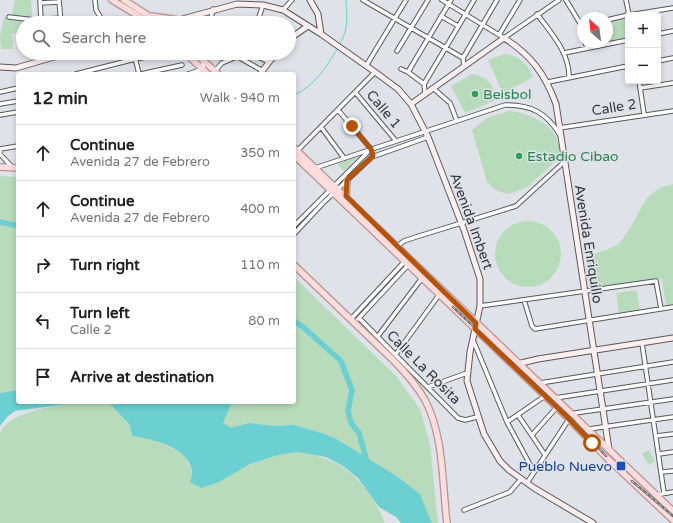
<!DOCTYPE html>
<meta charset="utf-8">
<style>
body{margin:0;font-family:"Varela Round",sans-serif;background:#f2f2f2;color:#202124}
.controls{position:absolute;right:12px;top:12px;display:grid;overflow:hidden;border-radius:4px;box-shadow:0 2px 6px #0003}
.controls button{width:36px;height:36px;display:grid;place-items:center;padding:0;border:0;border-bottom:1px solid #e0e0e0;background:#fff;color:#202124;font:20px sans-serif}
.compass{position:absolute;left:577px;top:12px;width:36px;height:36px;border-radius:50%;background:#fff;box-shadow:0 2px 6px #0003;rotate:332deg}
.stop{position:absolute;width:12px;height:12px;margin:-9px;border:3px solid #b45309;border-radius:50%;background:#fff}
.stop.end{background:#b45309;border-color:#fff;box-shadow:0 1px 4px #0008}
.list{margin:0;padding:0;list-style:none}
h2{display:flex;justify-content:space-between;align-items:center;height:52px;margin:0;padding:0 16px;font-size:17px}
h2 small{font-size:13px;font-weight:400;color:#757577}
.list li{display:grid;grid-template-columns:26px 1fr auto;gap:12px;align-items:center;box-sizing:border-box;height:56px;padding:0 16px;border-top:1px solid #e0e0e0}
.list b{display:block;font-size:15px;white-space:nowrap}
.list p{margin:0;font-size:13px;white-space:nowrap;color:#757577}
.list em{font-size:13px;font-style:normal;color:#757577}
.icon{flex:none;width:22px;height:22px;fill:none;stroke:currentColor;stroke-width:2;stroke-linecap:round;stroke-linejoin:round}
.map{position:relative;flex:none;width:673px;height:523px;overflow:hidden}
.search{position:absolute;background:#fff;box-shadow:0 2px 6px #0003;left:16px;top:16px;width:280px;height:44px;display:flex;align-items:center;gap:10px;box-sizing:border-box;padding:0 14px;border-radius:22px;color:#757577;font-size:15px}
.panel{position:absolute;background:#fff;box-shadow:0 2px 6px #0003;left:16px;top:72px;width:280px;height:332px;border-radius:4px}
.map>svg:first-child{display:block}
</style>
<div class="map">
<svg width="673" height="523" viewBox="0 0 673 523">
<rect width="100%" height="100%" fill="#dfe2e9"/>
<path fill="#b8dcbb" d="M15 0H31L32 18 12 15Z
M4 17 24 21 23 32 12 34 13 49H1L0 36Z
M627 18 628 39 591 46 590 42H607V22Z
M505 54C519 56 528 64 533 77L503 94 488 60Z
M472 74C489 78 493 83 496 100L465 113 451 86Z
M508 111C527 112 557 125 559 146 560 150 559 155 558 159L526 188 509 194 495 190 487 182 472 130 487 118Z
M357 157 344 171 337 164Z
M0 176 18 177V390L0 393Z
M673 184V305L666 306 662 279 591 289 586 256C597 253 609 250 618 244 622 241 624 237 626 234 643 211 641 191 673 184Z
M495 254a33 33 0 1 1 66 0a33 33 0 1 1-66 0Z
M294 277 396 376 420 409 430 445 438 523H432L420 494 398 477 335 438 322 433 294 425 274 426 249 423 231 429 222 423 232 402H294Z
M637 290 640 311 619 314 616 293Z
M81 402H108L130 425 132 436 154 439 183 454 192 470 219 482C230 476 240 468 251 464 265 458 280 454 295 452 301 452 308 454 313 455 349 462 372 491 385 523H0V433C9 411 60 405 81 402Z
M649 450 655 461 649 465 642 454Z"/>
<path fill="#6ccfd1" d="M18 390V402H81L15 411 7 417 0 426V393Z
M108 402H232L223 423 231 428 249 423 274 426 294 425 322 433 335 438 398 477 420 494 432 523H401L396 517 379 507 358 478 343 466 326 457 297 452 278 455 250 464 219 482 201 488 190 482C191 478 193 473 192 470 186 446 152 439 132 436L130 425Z"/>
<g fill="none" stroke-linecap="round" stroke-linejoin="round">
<path stroke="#6ccfd1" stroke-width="1" d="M339 45C349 30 347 17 346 0
M294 95C315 86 326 67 338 48"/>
<path stroke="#6ccfd1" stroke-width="5.5" d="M0 222 18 226
M294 321 303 327 341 361 352 390 348 411 351 423 359 433 368 465"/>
<g stroke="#56595e" stroke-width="5.5">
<path id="street" d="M40 0 41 20
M59 0 61 23
M95 0 96 10 104 23
M363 0 463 58
M442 0 504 38 559 0
M566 0 583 28
M626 0 629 15
M40 3 59 2
M283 10 292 0
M537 14C551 33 570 53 569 78
M629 15 673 8
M441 16 458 26
M9 17 35 20 61 18
M607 20 628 15
M210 23 213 9
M257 23 263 5
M658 34 673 31
M499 35 520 0
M585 42 587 48
M397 51 428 0
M134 53 139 74
M231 53 263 71
M250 53 269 62
M564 53 628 40
M658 61 673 58
M366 66 406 0
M464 66 463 58 497 0
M401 69 408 72 424 84 425 93
M215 71 222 63 239 56
M408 72 451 0
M76 74 135 59 169 53
M141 74 182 65
M188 74 203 69 204 53
M639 81 644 114
M548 82 628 66
M424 84 474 0
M433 88 450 103 457 121
M640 88 673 83
M0 92 18 88
M355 92 396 141
M0 104 18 101
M338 110 371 149 373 156
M0 115 18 112
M321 127 344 158
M559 128 673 111
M296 152 375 72
M12 167 0 154V149L18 146
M315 168 505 105C531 105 546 112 560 135
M294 226 370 150
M294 234 323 203 372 157 428 137
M396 247 404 241 416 237 516 206 564 162
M524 300 532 326 535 329 673 307
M480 306 656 281 661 309
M359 318 458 418 465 420 477 417
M351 319 406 260
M358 319 410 263
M378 336 422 278
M473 340 507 422 534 472
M642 343 664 493
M396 354 439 295
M540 383 673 362
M428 387 467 373
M555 398 673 380
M518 415 545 455
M507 422 545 396
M589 429 673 417
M532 435 557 407
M656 436 673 434
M659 454 673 452
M662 472 673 471
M527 483 569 419 575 413 673 399
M655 495 673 492
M464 510 510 492 521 479"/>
</g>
<g stroke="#56595e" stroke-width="7">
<path id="secondary" d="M310 0 318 14 321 34
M168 23 237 4 263 5 283 10 321 34 375 72 398 89 411 104 428 137 464 230 480 279V306L470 352 467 381 484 434 500 461 509 470 534 488 593 523
M289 39 308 26
M0 67 16 68 68 53
M260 74 276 53
M411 104 504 38C531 55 545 74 556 104L609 449
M517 364 538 359 673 338"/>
</g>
<g stroke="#b69494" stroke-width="8">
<path id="primary" d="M112 0 150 23
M124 0 160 23
M152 16 178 20
M185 53 208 74
M195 53 218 74
M294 148 673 511
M294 155 565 415 606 457 673 520
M0 167 18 168
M346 196 347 180
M294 265 392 359C404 371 416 384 425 400 444 436 442 483 447 523"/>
</g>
<use href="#street" stroke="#fff" stroke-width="3.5"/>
<use href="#secondary" stroke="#feeeed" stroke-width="5"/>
<use href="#primary" stroke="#fcdcdc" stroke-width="5.5"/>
<g stroke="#6e7074" stroke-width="2.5">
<path id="rail" d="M453 307 574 421 606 456
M632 481 673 516"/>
</g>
<use href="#rail" stroke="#dfe2e9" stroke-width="1" stroke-dasharray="3" stroke-linecap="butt"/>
</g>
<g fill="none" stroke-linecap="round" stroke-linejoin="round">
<path stroke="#b45309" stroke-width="5" d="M352 126 371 149 373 156 347 180 346 196 476 323 475 329 565 415 592 443"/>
</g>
<g fill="#2e9e5b" stroke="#dfe2e9" stroke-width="1.5">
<circle cx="475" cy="94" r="4"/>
<circle cx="519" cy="156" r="4"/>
</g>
<rect fill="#1a4fb4" stroke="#dfe2e9" stroke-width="1.5" x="616" y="461" width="10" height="10" rx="2"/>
<g text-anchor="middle" stroke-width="3" stroke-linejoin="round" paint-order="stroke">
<g font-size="14" fill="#27864d" stroke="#dfe2e9" text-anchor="start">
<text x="483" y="99">Beisbol</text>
<text x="527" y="161">Estadio Cibao</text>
</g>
<g font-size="14" fill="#37383b" stroke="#dfe2e9">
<text transform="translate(614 107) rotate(-9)" y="5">Calle 2</text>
<text transform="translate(384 109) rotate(50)" y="5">Calle 1</text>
<text transform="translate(472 221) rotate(70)" y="5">Avenida Imbert</text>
<text transform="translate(589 244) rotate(81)" y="5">Avenida Enriquillo</text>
<text transform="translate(424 367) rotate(45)" y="5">Calle La Rosita</text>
</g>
<g font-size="14" fill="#164399" stroke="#dfe2e9" text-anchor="end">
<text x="612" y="471">Pueblo Nuevo</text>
</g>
</g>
</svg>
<div class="controls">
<button>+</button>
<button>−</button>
</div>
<svg class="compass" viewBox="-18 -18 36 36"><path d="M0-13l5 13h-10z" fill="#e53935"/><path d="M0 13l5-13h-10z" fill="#757577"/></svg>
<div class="stop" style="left:592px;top:443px"></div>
<div class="stop end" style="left:352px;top:126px"></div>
<div class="search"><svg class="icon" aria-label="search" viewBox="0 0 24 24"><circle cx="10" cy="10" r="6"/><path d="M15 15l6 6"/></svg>Search here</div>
<section class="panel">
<h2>12 min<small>Walk · 940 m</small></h2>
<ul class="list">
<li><svg class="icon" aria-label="ahead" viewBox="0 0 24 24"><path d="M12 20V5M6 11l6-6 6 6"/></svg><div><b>Continue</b><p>Avenida 27 de Febrero</p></div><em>350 m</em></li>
<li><svg class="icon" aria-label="ahead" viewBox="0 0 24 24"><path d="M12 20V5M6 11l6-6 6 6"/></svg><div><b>Continue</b><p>Avenida 27 de Febrero</p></div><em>400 m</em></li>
<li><svg class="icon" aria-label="right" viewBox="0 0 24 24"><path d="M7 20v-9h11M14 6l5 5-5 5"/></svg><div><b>Turn right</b></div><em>110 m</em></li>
<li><svg class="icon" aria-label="left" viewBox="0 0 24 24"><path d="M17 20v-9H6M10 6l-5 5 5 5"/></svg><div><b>Turn left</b><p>Calle 2</p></div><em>80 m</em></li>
<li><svg class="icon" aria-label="arrive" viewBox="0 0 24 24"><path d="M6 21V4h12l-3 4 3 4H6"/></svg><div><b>Arrive at destination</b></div></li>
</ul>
</section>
</div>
